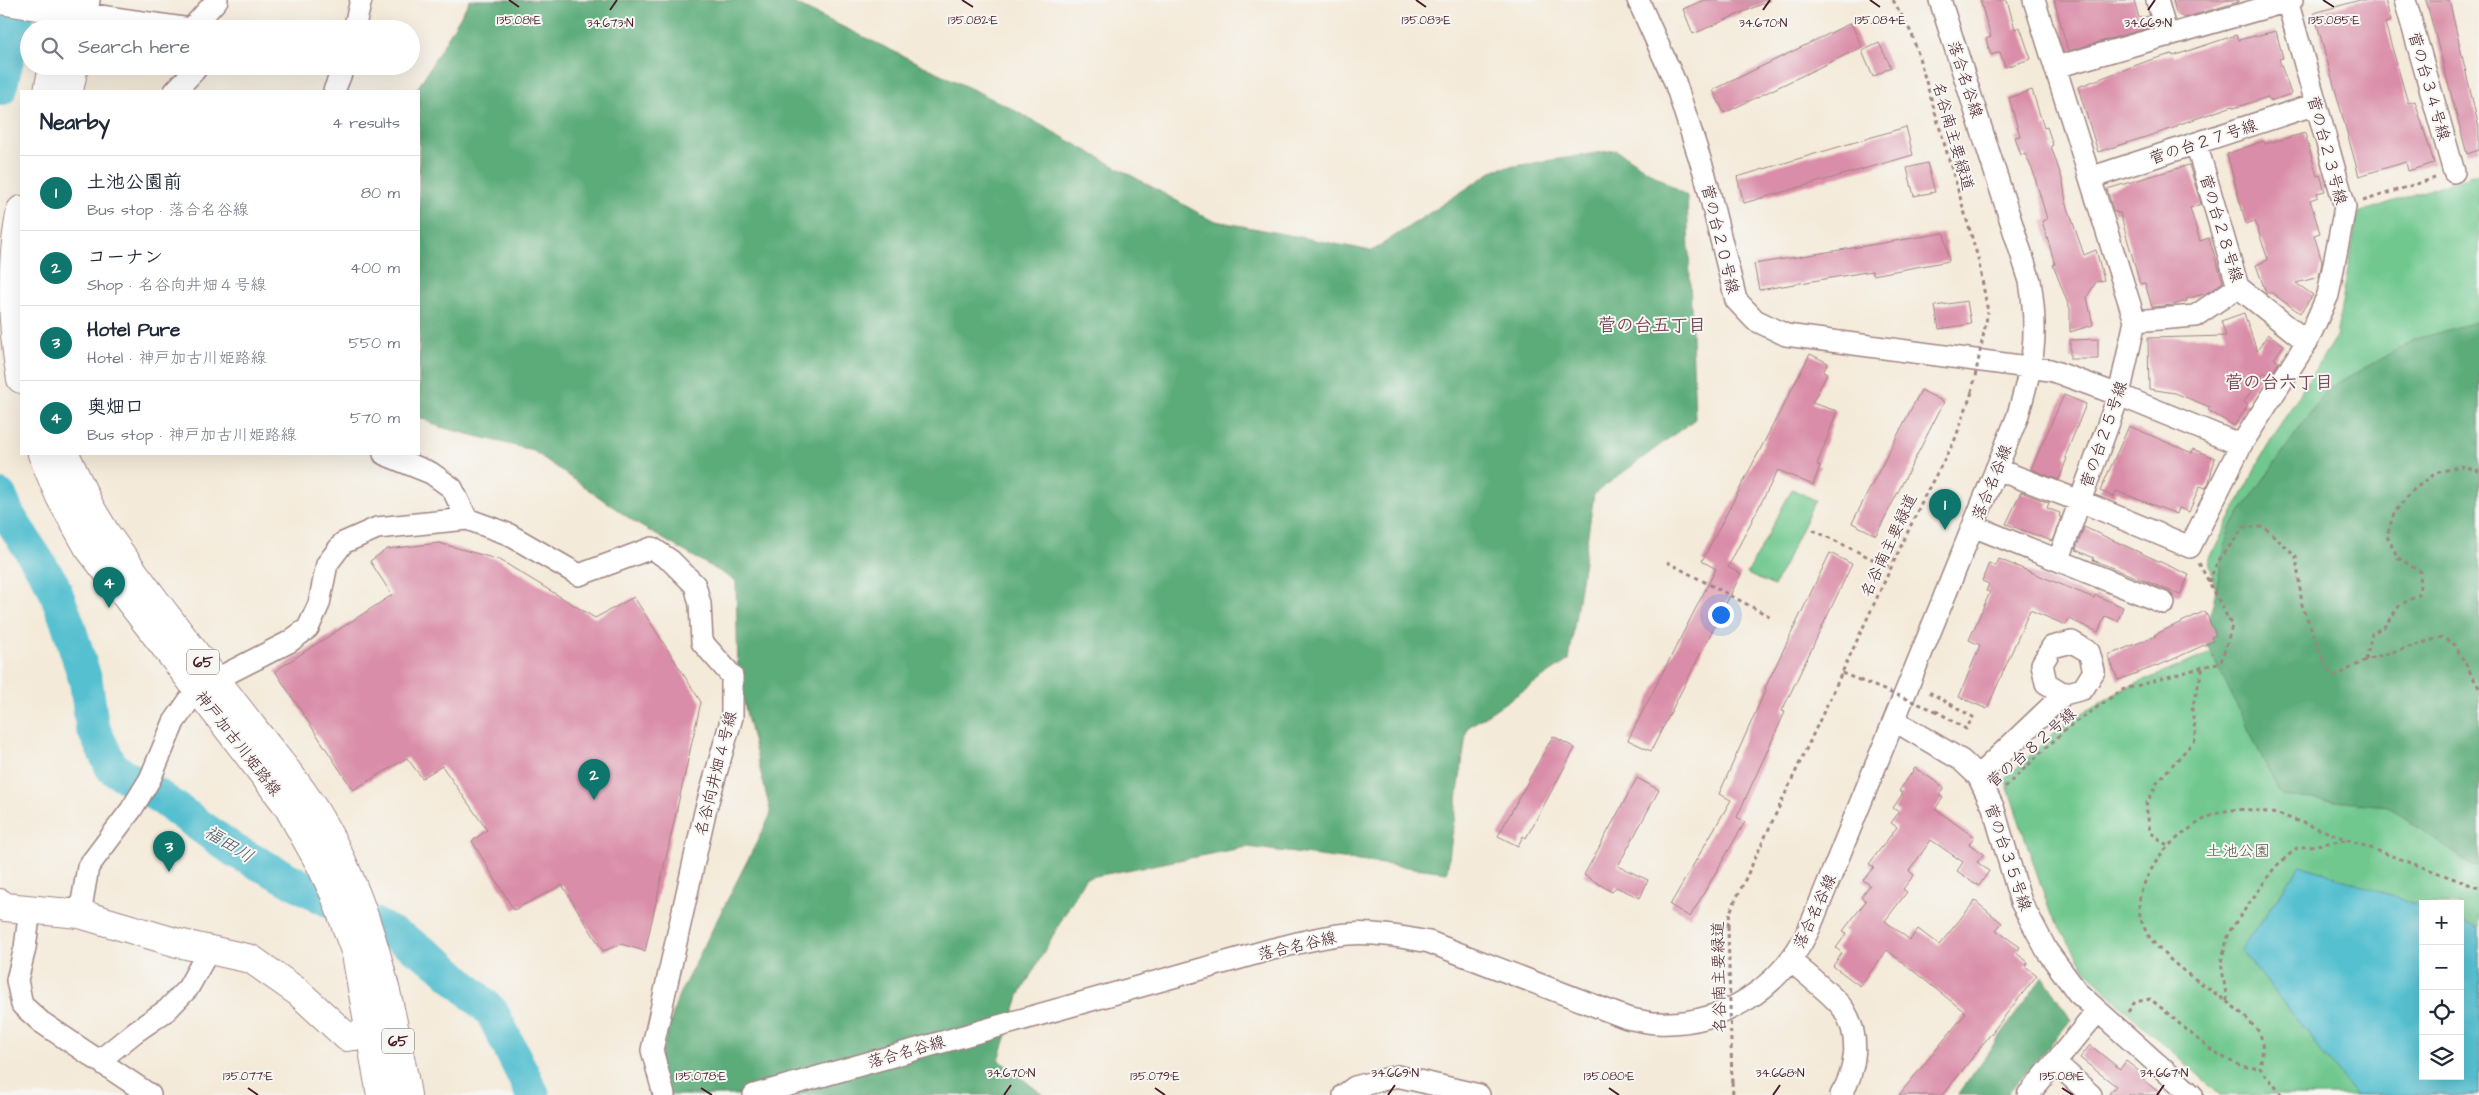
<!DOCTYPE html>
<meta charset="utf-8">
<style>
body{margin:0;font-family:"Architects Daughter","Klee One",sans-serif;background:#f2f2f3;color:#1f2937}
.controls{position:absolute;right:15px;bottom:15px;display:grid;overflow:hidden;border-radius:0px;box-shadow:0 5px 20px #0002}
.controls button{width:45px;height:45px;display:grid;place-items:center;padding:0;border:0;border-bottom:1px solid #e0e1e3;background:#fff;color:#1f2937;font:25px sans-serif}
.you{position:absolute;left:1720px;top:614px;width:18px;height:18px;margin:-12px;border:4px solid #fff;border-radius:50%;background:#1a73e8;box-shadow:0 0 0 8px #1a73e833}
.badge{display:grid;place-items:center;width:32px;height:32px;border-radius:50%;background:#0f766e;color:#fff;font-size:16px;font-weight:700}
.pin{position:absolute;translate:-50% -41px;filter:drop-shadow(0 1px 2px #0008)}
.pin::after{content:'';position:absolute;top:26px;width:18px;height:15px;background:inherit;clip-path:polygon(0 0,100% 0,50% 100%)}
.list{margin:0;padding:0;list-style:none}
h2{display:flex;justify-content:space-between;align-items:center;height:65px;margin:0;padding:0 20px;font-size:21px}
h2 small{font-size:16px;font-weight:400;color:#747a83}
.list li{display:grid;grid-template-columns:32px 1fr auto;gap:15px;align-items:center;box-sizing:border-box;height:75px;padding:0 20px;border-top:1px solid #e0e1e3}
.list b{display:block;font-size:19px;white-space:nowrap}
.list p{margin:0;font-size:16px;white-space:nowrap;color:#747a83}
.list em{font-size:16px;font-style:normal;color:#747a83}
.icon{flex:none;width:28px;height:28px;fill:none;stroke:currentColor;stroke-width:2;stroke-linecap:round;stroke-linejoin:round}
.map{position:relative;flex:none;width:2479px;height:1095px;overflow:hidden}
.search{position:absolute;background:#fff;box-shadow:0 5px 20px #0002;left:20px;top:20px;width:400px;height:55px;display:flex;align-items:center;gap:12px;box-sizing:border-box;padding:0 18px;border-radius:28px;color:#747a83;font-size:19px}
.panel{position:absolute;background:#fff;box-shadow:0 5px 20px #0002;left:20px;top:90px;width:400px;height:365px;border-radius:0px}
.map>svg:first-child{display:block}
</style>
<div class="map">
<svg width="2479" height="1095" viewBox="0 0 2479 1095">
<rect width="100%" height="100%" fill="#f6f6f2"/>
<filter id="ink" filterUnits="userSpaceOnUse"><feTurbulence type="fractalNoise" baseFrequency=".02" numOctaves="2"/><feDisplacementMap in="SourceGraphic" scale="10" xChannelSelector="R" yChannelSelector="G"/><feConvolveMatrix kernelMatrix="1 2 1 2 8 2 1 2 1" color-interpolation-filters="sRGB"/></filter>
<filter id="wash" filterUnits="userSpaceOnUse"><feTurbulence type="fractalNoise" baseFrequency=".0096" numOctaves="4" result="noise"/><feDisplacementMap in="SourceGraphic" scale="20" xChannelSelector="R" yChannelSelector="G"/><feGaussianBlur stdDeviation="1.12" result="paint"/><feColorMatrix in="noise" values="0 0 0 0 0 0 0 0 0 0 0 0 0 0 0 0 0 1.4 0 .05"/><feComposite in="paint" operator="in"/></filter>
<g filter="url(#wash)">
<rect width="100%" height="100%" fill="#f4ead9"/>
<path fill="#6fc88e" stroke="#5c745c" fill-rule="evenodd" d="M2479 173V1095H2221L2125 1010 2089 974 2051 915 2005 779 2065 723 2124 689 2228 646 2209 560 2266 448 2336 336 2358 213ZM2423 904H2460V1076H2423Z
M1792 489 1815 500 1774 586 1747 574Z"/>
<path fill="#5bac79" stroke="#526652" d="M470 0H787L1007 106 1211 220 1372 251 1496 169 1616 150 1687 196 1695 419 1594 494 1569 660 1467 728 1447 872 1247 847 1085 878 1019 996 999 1060 1043 1095H649L678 997 771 814 738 679 736 581 639 525 532 450 440 427 419 417V91H416Z
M2479 321V867L2472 866 2388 806 2281 796 2205 640 2229 529 2327 389 2416 339Z
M2043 976 2071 1020 2007 1095H1958Z"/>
<path fill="#55c0d0" stroke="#50707e" d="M2301 865 2423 907V1076H2460V920L2479 927V1095H2356L2241 949Z"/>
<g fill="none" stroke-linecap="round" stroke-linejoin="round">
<path stroke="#55c0d0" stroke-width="34" d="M0 89 21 0
M0 496 8 515 53 585 68 624 86 682 92 726 112 768 154 793 235 851 404 940 439 963 492 1012 533 1095"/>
</g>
<g id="blocks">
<path fill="#da8da8" d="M1704 0H1771L1693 34 1683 9Z
M1980 0H2007L2015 29 2020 27 2031 59 2005 67 2000 52 1991 55 1986 39 1991 37Z
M2054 0H2134L2139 18 2148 16 2151 27 2068 51Z
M2173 0H2238V2L2184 18 2176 13Z
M2360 0H2385L2391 21 2385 23 2408 103 2415 101 2434 163 2408 171 2406 162 2359 176 2314 13Z
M2426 0H2449L2479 128V150L2467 154Z
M1851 23 1862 47 1724 113 1713 90Z
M2276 31 2283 58 2279 59 2291 94 2270 101 2268 97 2234 108 2233 106 2177 125V127L2098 152 2078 87 2150 60 2172 54 2173 56 2236 35 2238 40Z
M1879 43 1891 67 1873 77 1862 51Z
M2032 90 2044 128 2047 127 2053 145 2051 146 2063 182 2066 202 2084 255 2096 250 2104 280 2096 282 2087 297 2093 325 2070 332V309L2053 265 2055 264 2042 221 2047 219 2033 171 2025 154 2021 155 2015 137 2020 136 2009 98Z
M1906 127 1913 155 1744 203 1737 177Z
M2305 133 2317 176 2320 175 2325 191 2317 193 2318 197 2310 200 2320 233 2314 235 2322 262 2319 277 2296 283 2313 295 2300 313 2272 293H2266L2256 265 2268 260 2255 221 2246 224 2227 154 2264 141 2265 144Z
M1927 163 1935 192 1914 196 1907 168Z
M2189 165 2201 204 2190 208 2200 241 2209 238 2223 282 2207 293 2186 299 2187 301 2173 305 2152 307 2145 283 2140 284 2120 213 2114 212 2107 189Z
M1944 233 1949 261 1873 275 1872 271 1759 290 1754 264Z
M1967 301 1971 324 1939 329 1935 306Z
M2244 313 2257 351 2268 334 2284 345 2274 359 2279 362 2270 376 2264 372 2244 402 2248 405 2234 426 2208 410 2210 407 2175 393 2149 389 2148 338 2226 336 2221 321Z
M2098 339V359H2070V340Z
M1810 354 1828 363 1823 372 1827 374 1812 403 1837 411 1817 465 1820 466 1813 485 1778 470 1728 567 1741 574 1651 751 1628 740 1716 569 1702 561Z
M1921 390 1944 402 1876 535 1852 523Z
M2064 395 2086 404 2065 457 2067 458 2059 480 2031 469Z
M2129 426 2192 453 2193 449 2215 458 2209 482 2206 488 2200 486 2189 512 2179 508 2177 514 2116 491 2114 497 2100 491Z
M2021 492 2049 503 2047 508 2060 513 2059 516 2061 517 2052 541 2006 524Z
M2084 527 2189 575 2180 595 2093 560 2094 558 2076 550Z
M439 543 500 560 595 618 634 597 701 702 645 951 621 944 603 951 562 885 514 910 472 841 487 830 442 766 422 778 407 758 353 790 275 671 392 595 370 561 387 549Z
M1830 553 1852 564 1782 711 1785 712 1737 817 1745 822 1690 917 1670 905 1731 800 1719 794 1766 689 1765 688Z
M1999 559 2094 598 2095 595 2123 607 2118 621 2105 616 2098 632 2069 619 2066 625 2030 610 1987 709 1959 697 1980 645 1969 640 1990 592 1986 591 1989 584 1982 581 1989 563 1996 566Z
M2205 611 2216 635 2211 637 2213 641 2167 662 2118 680 2108 655 2156 636 2154 635Z
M1553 736 1575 748 1526 838 1523 836 1518 846 1498 836Z
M1915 768 1944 787 1939 795 1943 798 1935 809 1974 837 1969 844 1984 854 1977 862 1989 871 1979 886 1957 871 1963 862 1931 840 1909 871 1914 875 1903 889 1907 892 1885 921 1910 940 1918 929 1939 945 1975 901 2002 923 1996 930 2020 947 2016 953 2028 962 2025 966 2037 975 1943 1095H1899L1966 1013 1887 950 1860 986 1833 966 1842 953 1836 948 1847 933 1843 931 1866 901 1861 897 1870 885 1863 880 1874 867 1869 864 1897 827 1891 823 1899 812 1893 808 1903 793 1899 791Z
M1637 778 1659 790 1618 866 1648 880 1640 898 1616 887 1612 892 1584 875Z
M2090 1045 2120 1069 2126 1061 2144 1075 2141 1078 2162 1095H2108L2116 1086 2080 1058Z"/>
</g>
</g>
<g filter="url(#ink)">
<use href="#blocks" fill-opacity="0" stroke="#9f8482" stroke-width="1"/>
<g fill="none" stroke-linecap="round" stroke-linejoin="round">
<g stroke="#9f8482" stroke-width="24">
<path id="minor" d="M89 0 86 14 190 29
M1638 0 1675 82 1705 175 1736 300 1755 320 1786 335 2050 370 2119 395 2241 445 2307 342 2328 295 2345 207 2287 0
M2034 0 2135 321 2119 395 2080 501 2190 547 2241 445
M2157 0 2167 36
M2405 0 2454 172
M191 29 217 0
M354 29 361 0
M2056 67 2292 0
M175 91 195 70 194 66
M334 91 344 66
M2196 143 2238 287 2307 342
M2090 178 2316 104
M2135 321 2195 316 2238 287
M384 454 431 473 452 488 467 519
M1996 469 2080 501 2059 559
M1973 526 2164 603
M1895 721 1961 760 1978 776 1993 807 2021 902 2047 951 2078 993 2192 1095
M1978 776 2064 694 2083 689 2094 671 2089 652 2072 642 2052 647 2042 664 2046 683 2064 694
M30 909 25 948 17 980 22 1005 41 1022 150 1095
M80 914 88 867 131 810 150 779 174 722 197 689 289 642 308 628 319 604 327 564 343 543 377 528 467 519 508 534 579 575 652 548 671 561 695 585 700 604 702 642 732 676V717L705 812 652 1050 664 1095
M1790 960C1803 972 1836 997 1844 1010 1861 1037 1856 1070 1841 1095
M99 1061 135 1032 167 1010 188 988 209 950
M2055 1062 2091 1095
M754 1095 1269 950C1295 944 1321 936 1348 934 1375 932 1402 937 1429 942L1627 1018C1637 1020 1647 1023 1657 1023 1724 1026 1782 987 1810 927L2017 418C2033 364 2039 338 2030 281L1940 0
M1344 1095 1355 1087 1397 1076 1479 1095
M2028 1095 2097 1012"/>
</g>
<g stroke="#9f8482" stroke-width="30">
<path id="major" d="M0 0 86 14 83 29
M48 91 53 66
M69 91 74 66
M21 210C10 266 11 323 21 379
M42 454 60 497 88 547 287 805 320 864 334 893 356 954 381 1095
M65 454 90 507 105 532C152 599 203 663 253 728 270 750 288 771 304 794 365 883 389 991 407 1095
M0 903 5 907 80 914 178 943 251 959 298 992 347 1037 387 1031"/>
</g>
<path stroke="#9f8482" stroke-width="3" stroke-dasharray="4 4" stroke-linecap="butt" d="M1893 0 1912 34 1978 258 1988 312
M2363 201 2435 178
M1813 530 1891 568
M1667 562 1771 617
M2209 582 2217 563 2244 527H2264L2296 556 2302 605 2327 669 2336 676 2366 660 2442 637 2455 645 2479 688
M2366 660 2372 633 2384 627 2400 605 2419 595 2421 572 2398 558 2387 536 2394 513 2413 490 2436 473 2461 466 2479 471
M1842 673 1859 680
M1929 692 1973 717 1966 729 1936 711
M2005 787 2067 728 2122 690 2221 662 2232 626 2199 563
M2167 845 2150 832 2146 805 2158 781 2196 739 2192 709 2203 667
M1728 926 1730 912 1925 495 1954 442 1972 392
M2227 1001 2221 962 2229 932 2275 867 2297 848 2346 840
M2128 1012 2135 1002 2150 999C2179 1020 2223 1071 2260 1068
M1732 1082 1733 1095
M2282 1095 2260 1068C2262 1058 2264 1044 2260 1034 2258 1029 2251 1024 2248 1020 2215 984 2116 947 2144 884 2158 854 2168 844 2195 825 2225 804 2247 808 2281 815L2479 888"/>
<use href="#minor" stroke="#fff" stroke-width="21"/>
<use href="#major" stroke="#fff" stroke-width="28"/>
<path stroke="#9f8482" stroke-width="3" stroke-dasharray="4 4" stroke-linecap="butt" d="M1972 392 1988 312
M1859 680 1936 711
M1728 926 1732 1082"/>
</g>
</g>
<path fill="none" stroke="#4a1f2b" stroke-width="2" d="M509 0 519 7M962 0 973 7M1416 0 1426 7M1870 0 1880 7M2323 0 2334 7M610 10 617 0M1763 10 1770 0M2148 10 2155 0M248 1088 258 1095M701 1088 712 1095M1155 1088 1165 1095M1609 1088 1619 1095M2062 1088 2073 1095M1004 1095 1011 1085M1388 1095 1395 1085M1773 1095 1780 1085M2157 1095 2164 1085"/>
<g text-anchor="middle" stroke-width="4" stroke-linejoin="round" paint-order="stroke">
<g fill="#f6f6f2" stroke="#7e6067" stroke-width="1">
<rect x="187" y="649.5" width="32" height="25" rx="4"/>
<rect x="382" y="1028.5" width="32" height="25" rx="4"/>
</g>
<g font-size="15" font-weight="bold" fill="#4a1f2b">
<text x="203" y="667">65</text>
<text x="398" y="1046">65</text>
</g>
<g font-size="16" fill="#4a1f2b" stroke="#f6f6f2">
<text transform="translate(1966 79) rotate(72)" y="6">落合名谷線</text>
<text transform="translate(2430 86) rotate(74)" y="6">菅の台３４号線</text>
<text transform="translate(1954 136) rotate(74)" y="6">名谷南主要緑道</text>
<text transform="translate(2203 141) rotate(-18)" y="6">菅の台２７号線</text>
<text transform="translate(2328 150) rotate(75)" y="6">菅の台２３号線</text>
<text transform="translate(2222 228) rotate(73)" y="6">菅の台２８号線</text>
<text transform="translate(1721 239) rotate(76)" y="6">菅の台２０号線</text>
<text transform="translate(2103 434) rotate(-71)" y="6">菅の台２５号線</text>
<text transform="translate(1991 482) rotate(-68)" y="6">落合名谷線</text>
<text transform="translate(1888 545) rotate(-65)" y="6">名谷南主要緑道</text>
<text transform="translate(239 743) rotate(52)" y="6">神戸加古川姫路線</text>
<text transform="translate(2031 747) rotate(-41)" y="6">菅の台８２号線</text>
<text transform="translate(715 773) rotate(-76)" y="6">名谷向井畑４号線</text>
<text transform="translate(2009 857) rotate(71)" y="6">菅の台３５号線</text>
<text transform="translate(1814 911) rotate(-65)" y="6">落合名谷線</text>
<text transform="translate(1297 945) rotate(-13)" y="6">落合名谷線</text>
<text transform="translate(1718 977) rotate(-91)" y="6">名谷南主要緑道</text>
<text transform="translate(906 1051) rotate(-16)" y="6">落合名谷線</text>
</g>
<g font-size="16" fill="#575a4e" stroke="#f6f6f2">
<text x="2238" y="856">土池公園</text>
</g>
<g font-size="18" font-weight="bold" fill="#7c4657" stroke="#f6f6f2">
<text x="1652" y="331">菅の台五丁目</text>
<text x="2279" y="388">菅の台六丁目</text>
</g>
<g font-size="18" font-style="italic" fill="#4e5765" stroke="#f6f6f2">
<text transform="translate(229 844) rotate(32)" y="6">福田川</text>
</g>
</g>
<g font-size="12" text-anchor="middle" fill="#4a1f2b" stroke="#f6f6f2" stroke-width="4" stroke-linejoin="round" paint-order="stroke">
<text x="519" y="24">135.081°E</text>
<text x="1880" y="24">135.084°E</text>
<text x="2334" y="24">135.085°E</text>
<text x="973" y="24">135.082°E</text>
<text x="1426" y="24">135.083°E</text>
<text x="610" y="27">34.673°N</text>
<text x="1763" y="27">34.670°N</text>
<text x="2148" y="27">34.669°N</text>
<text x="1011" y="1077">34.670°N</text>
<text x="1395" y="1077">34.669°N</text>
<text x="1780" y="1077">34.668°N</text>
<text x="2164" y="1077">34.667°N</text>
<text x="248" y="1080">135.077°E</text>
<text x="701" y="1080">135.078°E</text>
<text x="1155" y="1080">135.079°E</text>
<text x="1609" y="1080">135.080°E</text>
<text x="2062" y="1080">135.081°E</text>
</g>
</svg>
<div class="controls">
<button>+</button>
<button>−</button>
<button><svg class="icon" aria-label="locate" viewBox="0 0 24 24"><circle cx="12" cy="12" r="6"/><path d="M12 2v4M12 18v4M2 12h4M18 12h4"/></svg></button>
<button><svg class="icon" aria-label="layers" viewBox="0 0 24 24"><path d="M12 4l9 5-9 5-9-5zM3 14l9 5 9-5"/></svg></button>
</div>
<div class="you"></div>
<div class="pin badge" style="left:1945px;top:530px">1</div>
<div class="pin badge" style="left:594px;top:800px">2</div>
<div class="pin badge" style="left:169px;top:872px">3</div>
<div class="pin badge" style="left:109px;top:608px">4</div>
<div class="search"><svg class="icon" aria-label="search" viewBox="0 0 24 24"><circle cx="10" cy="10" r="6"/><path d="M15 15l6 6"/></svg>Search here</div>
<section class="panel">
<h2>Nearby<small>4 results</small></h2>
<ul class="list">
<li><span class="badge">1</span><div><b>土池公園前</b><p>Bus stop · 落合名谷線</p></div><em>80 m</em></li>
<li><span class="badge">2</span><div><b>コーナン</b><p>Shop · 名谷向井畑４号線</p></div><em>400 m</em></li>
<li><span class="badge">3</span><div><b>Hotel Pure</b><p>Hotel · 神戸加古川姫路線</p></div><em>550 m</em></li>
<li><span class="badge">4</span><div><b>奥畑口</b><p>Bus stop · 神戸加古川姫路線</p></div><em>570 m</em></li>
</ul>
</section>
</div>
